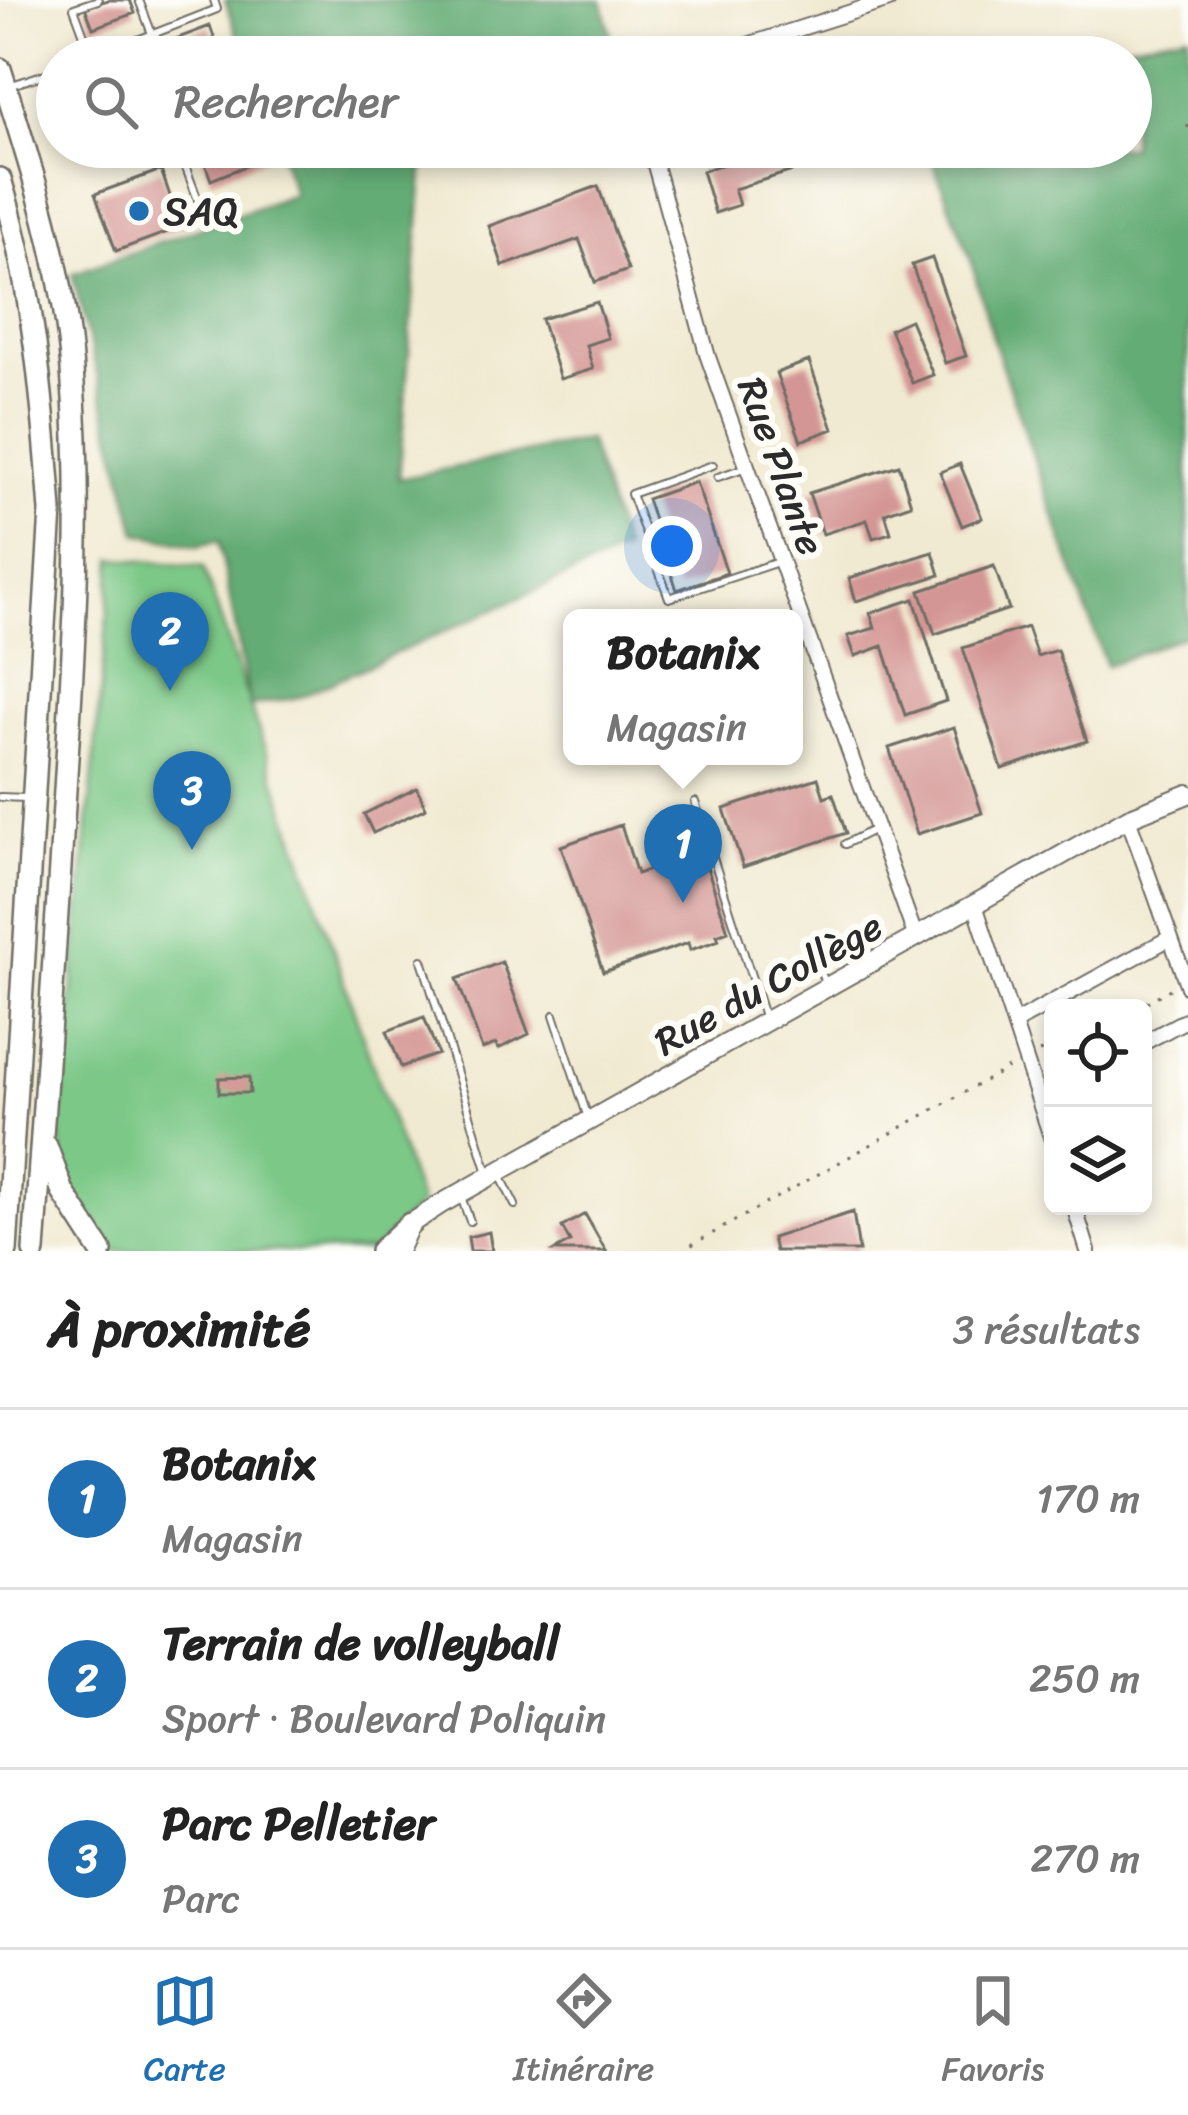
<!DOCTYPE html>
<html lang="fr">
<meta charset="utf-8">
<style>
body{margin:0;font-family:Sriracha,sans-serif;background:#f2f2f2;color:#222}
.controls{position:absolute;right:36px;bottom:36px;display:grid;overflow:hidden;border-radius:18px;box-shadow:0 6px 18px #0003}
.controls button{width:108px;height:108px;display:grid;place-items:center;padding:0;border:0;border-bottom:3px solid #e0e0e0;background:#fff;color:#222;font:60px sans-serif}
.you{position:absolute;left:672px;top:546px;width:42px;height:42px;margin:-30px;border:9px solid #fff;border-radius:50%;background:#1a73e8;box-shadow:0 0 0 18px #1a73e833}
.badge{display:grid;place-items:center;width:78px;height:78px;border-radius:50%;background:#1f6fb2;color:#fff;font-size:39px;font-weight:700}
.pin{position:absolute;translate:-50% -99px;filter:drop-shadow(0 3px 6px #0008)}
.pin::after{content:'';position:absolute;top:63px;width:42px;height:36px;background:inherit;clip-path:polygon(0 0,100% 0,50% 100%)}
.popup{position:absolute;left:563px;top:609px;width:240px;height:156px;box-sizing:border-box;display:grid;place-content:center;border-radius:18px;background:#fff;filter:drop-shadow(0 3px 9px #0005);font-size:39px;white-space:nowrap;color:#767676}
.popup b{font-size:45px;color:#222}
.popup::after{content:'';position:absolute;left:50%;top:100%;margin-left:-24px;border:24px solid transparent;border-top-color:#fff}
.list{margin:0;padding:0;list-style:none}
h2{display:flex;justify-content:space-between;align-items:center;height:156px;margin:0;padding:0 48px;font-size:51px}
h2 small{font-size:39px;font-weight:400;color:#767676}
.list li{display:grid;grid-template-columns:78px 1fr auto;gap:36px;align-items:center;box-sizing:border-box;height:180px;padding:0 48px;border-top:3px solid #e0e0e0}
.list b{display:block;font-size:45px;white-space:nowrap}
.list p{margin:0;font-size:39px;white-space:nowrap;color:#767676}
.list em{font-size:39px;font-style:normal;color:#767676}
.icon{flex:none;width:66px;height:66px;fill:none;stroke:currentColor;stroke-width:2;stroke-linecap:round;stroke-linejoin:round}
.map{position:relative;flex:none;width:1188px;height:1251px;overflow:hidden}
.search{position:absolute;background:#fff;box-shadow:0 6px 18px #0003;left:36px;right:36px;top:36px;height:132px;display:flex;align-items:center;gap:30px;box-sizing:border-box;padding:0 42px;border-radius:66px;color:#767676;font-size:45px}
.sheet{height:696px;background:#fff}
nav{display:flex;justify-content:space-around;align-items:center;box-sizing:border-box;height:168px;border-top:3px solid #e0e0e0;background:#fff;font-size:33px;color:#767676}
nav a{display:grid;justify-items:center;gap:6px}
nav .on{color:#1f6fb2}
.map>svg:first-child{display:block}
</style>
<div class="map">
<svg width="1188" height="1251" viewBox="0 0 1188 1251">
<rect width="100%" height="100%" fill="#fdfcf7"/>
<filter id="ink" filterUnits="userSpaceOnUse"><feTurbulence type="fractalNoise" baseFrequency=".00833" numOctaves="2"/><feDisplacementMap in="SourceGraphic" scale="24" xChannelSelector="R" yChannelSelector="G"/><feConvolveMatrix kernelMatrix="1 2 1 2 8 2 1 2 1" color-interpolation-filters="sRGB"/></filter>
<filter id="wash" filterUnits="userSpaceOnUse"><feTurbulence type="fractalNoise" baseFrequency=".004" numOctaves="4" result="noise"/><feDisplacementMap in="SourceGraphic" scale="48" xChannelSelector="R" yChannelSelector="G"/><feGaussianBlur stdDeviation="2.7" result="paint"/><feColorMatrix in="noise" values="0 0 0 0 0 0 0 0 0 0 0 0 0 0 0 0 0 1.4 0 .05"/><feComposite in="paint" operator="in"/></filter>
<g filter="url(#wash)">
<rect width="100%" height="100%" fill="#f1ead2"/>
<path fill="#7bc887" stroke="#537a59" stroke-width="3" d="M113 558 203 567 420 1204 374 1251H105L65 1177 59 1133Z"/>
<path fill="#64ac74" stroke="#486c50" stroke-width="3" d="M225 0H602L616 57H245Z
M1188 33V634L1106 666 993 340 971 260 927 147H1131V57H1064Z
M278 147H425L399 479 588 440 624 551 299 697 250 706 219 541 197 546 137 533 72 274 294 194Z"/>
<g id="blocks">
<path fill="#d49694" d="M108 0H130L135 13 93 28 85 7Z
M210 26 221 57H167L162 44Z
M199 147H265L268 157 211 180Z
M777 147H807L812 165 734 189 739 205 715 213 702 171Z
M161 170 176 213 187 209 192 223 116 251 95 194Z
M598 186 628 270 595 282 579 239 503 266 489 226Z
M932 258 966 356 945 363 912 265Z
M597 302 608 338 586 345 593 369 560 379 541 319Z
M910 320 933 375 912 383 890 329Z
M809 361 833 429 801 441 776 373Z
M960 464 982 518 962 526 940 472Z
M899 465 911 504 885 513 891 533 873 538 867 520 823 534 809 493Z
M696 482 727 573 677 590 647 499Z
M933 552 940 575 856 601 849 578Z
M994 566 1009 609 935 634 920 591Z
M914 599 946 701 905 715 883 646 855 656 848 636 875 628 870 613Z
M1027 627 1037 656 1057 650 1087 741 1002 769 963 648Z
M954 727 982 813 917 834 889 748Z
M818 778 824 797 833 794 846 833 743 867 724 809Z
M417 788 426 808 373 833 364 814Z
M621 825 637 874 702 852 728 931 717 935 719 940 690 950 688 943 603 972 561 846Z
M502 962 529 1034 498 1049 496 1044 482 1049 457 979Z
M424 1017 438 1054 401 1067 387 1031Z
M249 1077 250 1093H219V1078Z
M853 1212 859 1251H775L772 1238Z
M585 1214 606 1251H554L570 1242 562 1227Z
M489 1232 492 1251H470L468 1237Z"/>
</g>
</g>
<g filter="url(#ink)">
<use href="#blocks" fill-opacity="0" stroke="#706e65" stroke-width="3"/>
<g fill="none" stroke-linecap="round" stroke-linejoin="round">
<g stroke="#706e65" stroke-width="10">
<path id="lane" d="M139 0 152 34
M140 40 146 57
M92 57 74 8 98 0
M94 57 217 9 214 0
M9 86 57 70
M178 147 198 200
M713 465 631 494 669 598 778 562
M718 477 744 468
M0 797 26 798
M695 802 765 1019
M845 844 873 830
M422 960 488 1173
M817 963 826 985
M554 1015 588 1118
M500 1175 515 1205
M461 1197 470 1221"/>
</g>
<g stroke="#706e65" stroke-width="18">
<path id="street" d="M710 57 889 0
M650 147 708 357 916 938
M1128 818 1188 987
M975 905 1053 1143
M1014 1023 1170 938
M1143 1043 1188 1019
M1074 1206 1088 1251"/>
</g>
<g stroke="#706e65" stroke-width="22">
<path id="secondary" d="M398 1251 410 1224 441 1204 1128 818 1188 794"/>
</g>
<g stroke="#706e65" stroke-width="26">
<path id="primary" d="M0 69C31 166 64 268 72 370 84 515 73 661 64 806 54 954 45 1103 34 1251
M0 179C33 286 43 399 51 511L6 1251
M46 1146 63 1192 101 1251
M381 1251 410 1224"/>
</g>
<path stroke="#706e65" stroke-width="3" stroke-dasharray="3 9" stroke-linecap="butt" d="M1188 125V135
M1136 1008 1172 988
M1039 1052 1053 1047
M681 1251 1015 1064"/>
<use href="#lane" stroke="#fff" stroke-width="6"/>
<use href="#street" stroke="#fff" stroke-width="14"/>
<use href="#secondary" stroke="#fff" stroke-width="18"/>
<use href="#primary" stroke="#fff" stroke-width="21"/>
</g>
</g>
<circle fill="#1f6fb2" stroke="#fdfcf7" stroke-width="4.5" cx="139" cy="211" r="12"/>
<g text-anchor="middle" stroke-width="12" stroke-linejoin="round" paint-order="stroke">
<g font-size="39" fill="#2b2b2b" stroke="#fdfcf7" text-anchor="start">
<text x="163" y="225">SAQ</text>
</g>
<g font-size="39" fill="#2b2b2b" stroke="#fdfcf7">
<text transform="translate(782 466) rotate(70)" y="14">Rue Plante</text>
<text transform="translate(768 983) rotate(-29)" y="14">Rue du Collège</text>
</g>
</g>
</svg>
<div class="controls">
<button><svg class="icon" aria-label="locate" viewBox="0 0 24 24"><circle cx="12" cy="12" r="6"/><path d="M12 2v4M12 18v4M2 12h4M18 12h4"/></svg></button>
<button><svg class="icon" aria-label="layers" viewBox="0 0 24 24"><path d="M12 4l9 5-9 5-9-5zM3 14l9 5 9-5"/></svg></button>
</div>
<div class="you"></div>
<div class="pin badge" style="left:683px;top:903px">1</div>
<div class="popup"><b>Botanix</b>Magasin</div>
<div class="pin badge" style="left:170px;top:691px">2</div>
<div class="pin badge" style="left:192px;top:850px">3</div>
<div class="search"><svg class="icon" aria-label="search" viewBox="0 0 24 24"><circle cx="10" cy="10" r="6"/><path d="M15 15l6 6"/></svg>Rechercher</div>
</div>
<section class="sheet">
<h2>À proximité<small>3 résultats</small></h2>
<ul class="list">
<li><span class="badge">1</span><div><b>Botanix</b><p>Magasin</p></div><em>170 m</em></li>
<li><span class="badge">2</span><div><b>Terrain de volleyball</b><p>Sport · Boulevard Poliquin</p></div><em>250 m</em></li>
<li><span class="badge">3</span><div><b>Parc Pelletier</b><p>Parc</p></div><em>270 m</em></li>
</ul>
</section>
<nav>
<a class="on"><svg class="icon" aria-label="map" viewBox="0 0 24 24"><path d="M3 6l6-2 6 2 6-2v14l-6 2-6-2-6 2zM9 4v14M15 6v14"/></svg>Carte</a>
<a><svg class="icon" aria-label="directions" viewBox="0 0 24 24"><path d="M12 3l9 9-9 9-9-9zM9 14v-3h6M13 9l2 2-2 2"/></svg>Itinéraire</a>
<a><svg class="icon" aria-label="saved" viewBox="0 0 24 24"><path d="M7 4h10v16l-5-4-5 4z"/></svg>Favoris</a>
</nav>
